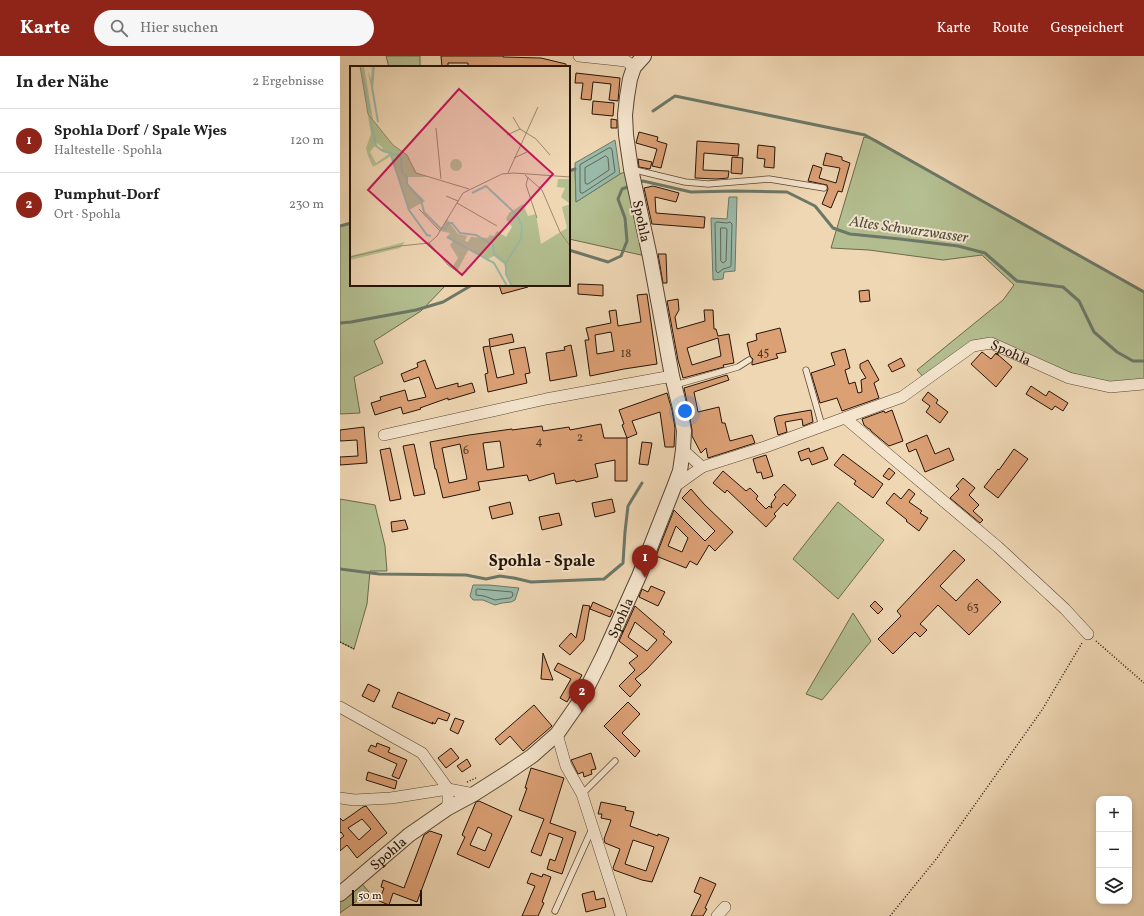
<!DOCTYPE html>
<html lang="de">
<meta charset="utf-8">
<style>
body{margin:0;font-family:Vollkorn,serif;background:#f6f6f6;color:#222}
.controls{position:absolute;right:12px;bottom:12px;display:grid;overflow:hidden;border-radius:8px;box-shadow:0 2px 6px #0003}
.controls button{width:36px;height:36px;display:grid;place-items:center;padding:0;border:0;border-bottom:1px solid #e0e0e0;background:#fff;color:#222;font:20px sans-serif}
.scale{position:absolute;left:12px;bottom:10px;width:70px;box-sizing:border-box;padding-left:4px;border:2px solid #251407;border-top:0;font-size:11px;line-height:14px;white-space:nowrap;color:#251407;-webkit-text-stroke:3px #f5e5ce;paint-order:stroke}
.you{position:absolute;left:345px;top:355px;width:14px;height:14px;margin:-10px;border:3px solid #fff;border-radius:50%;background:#1a73e8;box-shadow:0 0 0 6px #1a73e833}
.badge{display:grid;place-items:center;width:26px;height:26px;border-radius:50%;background:#8f2418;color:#fff;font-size:13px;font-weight:700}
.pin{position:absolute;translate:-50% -33px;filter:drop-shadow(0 1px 2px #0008)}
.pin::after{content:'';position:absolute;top:21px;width:14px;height:12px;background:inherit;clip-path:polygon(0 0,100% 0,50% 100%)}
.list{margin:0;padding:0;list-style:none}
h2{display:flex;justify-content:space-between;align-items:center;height:52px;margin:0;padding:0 16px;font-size:17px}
h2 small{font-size:13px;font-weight:400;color:#767676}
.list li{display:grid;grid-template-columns:26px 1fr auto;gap:12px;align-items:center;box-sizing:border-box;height:64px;padding:0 16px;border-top:1px solid #e0e0e0}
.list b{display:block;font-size:15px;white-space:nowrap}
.list p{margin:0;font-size:13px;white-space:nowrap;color:#767676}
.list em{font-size:13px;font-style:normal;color:#767676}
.icon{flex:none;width:22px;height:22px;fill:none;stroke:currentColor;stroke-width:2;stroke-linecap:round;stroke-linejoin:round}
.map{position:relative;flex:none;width:804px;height:860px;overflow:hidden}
header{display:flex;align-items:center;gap:24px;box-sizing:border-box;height:56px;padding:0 20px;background:#8f2418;color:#fff}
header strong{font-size:19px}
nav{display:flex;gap:22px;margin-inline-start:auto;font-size:14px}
.search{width:280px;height:36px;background:#f6f6f6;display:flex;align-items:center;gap:10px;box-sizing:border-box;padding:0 14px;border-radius:22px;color:#767676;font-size:15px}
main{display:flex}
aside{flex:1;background:#fff}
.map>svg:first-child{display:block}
</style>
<header>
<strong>Karte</strong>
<div class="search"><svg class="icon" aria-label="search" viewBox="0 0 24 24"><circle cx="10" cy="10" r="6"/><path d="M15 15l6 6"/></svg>Hier suchen</div>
<nav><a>Karte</a><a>Route</a><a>Gespeichert</a></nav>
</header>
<main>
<aside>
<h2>In der Nähe<small>2 Ergebnisse</small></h2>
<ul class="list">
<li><span class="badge">1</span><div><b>Spohla Dorf / Spale Wjes</b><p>Haltestelle · Spohla</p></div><em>120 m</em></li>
<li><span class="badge">2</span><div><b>Pumphut-Dorf</b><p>Ort · Spohla</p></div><em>230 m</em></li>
</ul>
</aside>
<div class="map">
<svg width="804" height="860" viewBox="0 0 804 860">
<rect width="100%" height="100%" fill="#efd7b4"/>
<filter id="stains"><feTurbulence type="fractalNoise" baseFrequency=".005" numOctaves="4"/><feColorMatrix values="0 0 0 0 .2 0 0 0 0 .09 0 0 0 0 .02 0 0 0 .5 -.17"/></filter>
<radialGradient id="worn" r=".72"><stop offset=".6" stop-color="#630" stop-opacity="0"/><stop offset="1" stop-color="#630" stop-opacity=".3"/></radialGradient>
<path fill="#b4bf91" stroke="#6c6a4c" d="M46 0H80V11H49Z
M524 81 536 84 804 236V327L770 331 650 287 633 290 586 324 577 314 663 244 674 229 642 199 603 204 529 194 491 192Z
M235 113 236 146 280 118 291 113 310 201 229 183V115Z
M11 167V229H106L81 255 34 285 43 307 14 321 20 357 0 358V170Z
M0 443 35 449 45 490 47 515H30L27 548 14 593 0 586Z
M498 446 544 484 498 543 453 503Z
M513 557 531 585 482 644 466 638Z
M18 823 29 836 0 857V839Z"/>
<path fill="#9abaa9" stroke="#6b7868" d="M275 84 280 118 236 146 235 107Z
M389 141H397L395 215 384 216 383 223 373 224 371 162 387 163Z
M133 529H149L179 532 175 544 171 546 162 547 155 549 143 544H133L130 540Z"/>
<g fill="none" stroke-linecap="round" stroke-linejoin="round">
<path stroke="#606758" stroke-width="1" d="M269 92H271L272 94 275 116 243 137H241L240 136V109Z
M266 100 268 102 269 114 248 128H246L245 126V112Z
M377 166 387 167 390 166 392 168 391 210 390 211 383 213 378 217 376 215 375 168Z
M381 172H386L387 174 386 205 383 207 381 205Z
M138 533 172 536 173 538 172 541 170 542 161 543 155 544 144 540 136 539V534Z"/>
<path stroke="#6b7868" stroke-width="3" d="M313 55 335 40 525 79 804 236
M229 115 235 113
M297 127 303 125 351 136 395 135 447 136 475 150 493 172 510 178 560 183 618 190 645 197 677 225 723 231 739 245 754 276 777 296 793 305H804
M0 170 11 167
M229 194 268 206 281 200 287 185 285 162 278 143 282 133 290 130
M0 267 11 266 76 254 103 246 132 229
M0 513 39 518 126 519 146 523 160 520 174 522 191 526 264 523 283 507 285 476 288 450 302 427"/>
</g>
<path fill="#dca075" stroke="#251407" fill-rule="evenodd" d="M101 0H163V1L201 2 226 8V11H177L162 10V11H128V7H108V11H102Z
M236 17 280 22 278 45 269 44 271 28 253 26 251 44 241 43 243 27H235Z
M253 45 274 47 273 60 252 58Z
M271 63 277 64V72H271Z
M299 76 318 81 317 85 327 88 321 112 312 110 317 93 296 87Z
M357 85 399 88 398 100 364 97 363 114 389 115 388 122 376 123 355 122Z
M418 89 435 91 434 112 424 111 425 103 417 102Z
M486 97 502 101V104L510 107 502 136 498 135 491 152 482 148 488 133 487 129 468 125 473 109 482 112 479 122 496 127 500 112 483 109Z
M392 101 403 102 402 118 391 117Z
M298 103 312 106 310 113 299 111Z
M313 130 339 137 336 146 315 141 316 157 365 161 364 172 312 168 304 132Z
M318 198H326L327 227H323Z
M238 228 263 229V240L238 238Z
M159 229H187L188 231 162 238Z
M529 234 530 245 520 246 519 235Z
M307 238 317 308 284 313 250 320 245 284H249L246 272 271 267 269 255 276 254 278 270 301 266 297 239ZM271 276 274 295 257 298 255 279Z
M338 243 339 254 335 261 337 273 365 265 364 254H373L374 273H376L378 280 389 278 394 307 383 309 384 311 343 322 338 304 327 245ZM378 282 381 300 352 309 347 292Z
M440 272 446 296 436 298 438 302 412 309V307L413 303 410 300 407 287 417 284 416 278Z
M172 278 174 286 150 291 157 322 174 318 169 294 185 291 190 317 185 318 187 327 148 336 145 318 148 317 143 291 150 290 149 283Z
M231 289 237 320 210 325 206 297 225 294 224 291Z
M505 293 510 312 505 314 509 328 515 326 518 337 522 336 521 324 526 322 520 312V308L528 304 539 324 534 327 539 342 502 355 497 342 480 347 471 317 495 309 491 297Z
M642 296 651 303 656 297 672 311 656 331 631 308Z
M561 302 565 310 552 316 548 309Z
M85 304 96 333 118 327V331L132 327 135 336 108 344V342L80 352 81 353 63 358 61 351 35 359 31 347 41 344 40 341 65 334 68 345 86 341 79 321 64 326 61 318 78 311 77 307Z
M387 319 389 324 354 336 358 356 379 351 382 367H385L390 385 412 379 415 387 368 402 366 392 361 397 352 380V374L348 351 344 332Z
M691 330 706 340 709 335 728 347 723 355 715 350 712 354 686 338Z
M588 336 598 344 596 347 608 356 600 367 586 356 590 350 582 344Z
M327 337 332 354 335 372 334 391H325L320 356 292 365 297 378 287 382 282 369 284 368 279 354Z
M471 354 473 366 463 370 462 363 445 366 447 376 438 379 434 362 437 360Z
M552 354 563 385 549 390 531 375 530 373H529L524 369 522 363 544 355 545 357Z
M261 368 264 382H287V425H275V404L255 408 258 421 236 426 235 424 216 428 214 417 189 425 187 419 138 426 140 434 103 442 96 413H95L90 386 129 379 172 373V374L202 370 203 375 229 371 230 374ZM160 385 164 411 147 414 143 387ZM120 388 127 423 109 427 102 392Z
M24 371 27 407 0 409V401L18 400 17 384 0 385V374Z
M587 379 595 398 609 392 614 404 585 416 576 393 569 396 566 388Z
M302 386 312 387 308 409 299 408Z
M74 388 85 438 74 440 63 390Z
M483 391 488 403 472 409 469 402 461 405 458 396 469 392 470 396Z
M50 392 61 443 50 445 40 394Z
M674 393 688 403 658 442 644 431 658 413 659 414Z
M503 398 543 428 533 442 514 428 516 425 494 409Z
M426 399 433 420 423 423 421 416 417 417 413 403Z
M549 412 555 417 549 424 543 420Z
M383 415 406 435 410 432 418 440 416 443 426 453 429 450 432 452 431 448 436 441 434 439 444 428 456 439 447 450 444 447 434 458 436 460 426 471 387 434 385 437 373 427Z
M623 422 635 432 629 439 639 449 633 455 643 464 640 467 610 442 619 433 616 430Z
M351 433 364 448 393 476 375 495 369 489 357 509 350 505 346 512 316 500 334 454 365 485 375 475 342 442ZM336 470 348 482 342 496 328 490Z
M569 433 575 438 569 446 582 455 580 457 588 462 579 475 566 465 567 464 546 447 554 437 561 443Z
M272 443 275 456 255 461 252 447Z
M170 446 173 458 152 463 149 451Z
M219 457 222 469 202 474 199 461Z
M65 464 68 473 52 476 51 466Z
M614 494 625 504 600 530 616 545 637 523 661 546 629 579 598 549 580 568 587 574 580 581 575 576 553 598 538 583 561 560 557 555Z
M311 530 325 536 318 550 299 541 302 533 308 536Z
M535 545 543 553 538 558 530 550Z
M253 546 273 555 270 561 250 553Z
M243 549 250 550 244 584 230 599 219 590 231 577 236 582Z
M295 550 325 576 323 578 332 586 306 614 295 623 301 629 290 641 279 630 295 614 289 607 298 600 279 585ZM295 566 317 584 307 595 288 581Z
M203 597 213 624 201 623Z
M218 607 242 619 227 646 220 642 231 623 214 614Z
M28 628 40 634 34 646 22 640Z
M58 636 110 658 107 665 98 662 95 668 92 666 93 668 52 651Z
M288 646 300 658 282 677 300 695 295 701 264 670Z
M194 649 212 670 183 695 170 680 160 689 155 683Z
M115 662 124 665 118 678 110 674Z
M37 687 50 692 48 696 67 704 59 723 52 720 57 708 28 695 31 689 36 691Z
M111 692 119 702 106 712 98 702Z
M251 697 256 713 251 714 252 718 244 721 243 716 238 718 231 704Z
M127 703 131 710 122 716 117 710Z
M191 712 224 722 210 767 236 776 222 818 207 813 210 803 215 805 223 782 209 777 201 800 191 796 204 763 179 754 187 732H185Z
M28 716 57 725 55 733 26 724Z
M139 745 172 760 149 812 117 798 125 781 122 779 136 746ZM138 771 152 778 145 795 130 789Z
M261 746 286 751 285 754 294 756 290 770 318 780V778L329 782 312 826 302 824 274 814 273 812 280 793 265 787 264 783 271 764 261 762 262 758H258ZM293 784 314 791 306 815 285 808Z
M26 750 47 777 17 802 7 789 0 795V783L4 780 1 776 0 777V762L3 765 23 751ZM22 763 31 773 19 784 8 772Z
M90 775 102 779 77 846 53 837 49 849 39 845 44 832 41 831 43 824 64 832 84 779Z
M191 817 202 821 203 818 211 821 202 846 204 847 198 860H182L195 830 187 827Z
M360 821 376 828 365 852 367 853 363 860H351L361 839 354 836Z
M254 835 256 844 264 842 266 851 246 856 242 838Z"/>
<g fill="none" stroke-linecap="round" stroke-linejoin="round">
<g stroke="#584532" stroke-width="7">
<path id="service" d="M291 113 345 126 368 128 429 123 484 132
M466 314 482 370
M335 329 398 311 409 304
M242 738 275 705
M215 855 252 773"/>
</g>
<g stroke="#584532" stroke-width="12">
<g id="minor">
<path d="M239 0 286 5 294 11"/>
<path d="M505 362 658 491 725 553 748 578"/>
<path d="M44 379 206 343 332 320"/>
<path d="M343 394 362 411"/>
<path id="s1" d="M334 431 362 411 425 391 562 341 633 290 651 287 729 322 770 331 804 328"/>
<path d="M0 651 82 697 108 733V752"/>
<path d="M217 678 226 710 242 738 281 860"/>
<path d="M0 742 14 744 51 742 108 733 134 738"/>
<path d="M377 860 385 851"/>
</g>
</g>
<g stroke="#584532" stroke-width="16">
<g id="tertiary">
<path id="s2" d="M0 838 69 779 108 752 134 738 167 717 192 700 217 678 242 642 263 600 299 520 334 431 340 415 343 394 344 375 340 352 332 320 310 201 291 113 286 79 285 59 287 41 290 23 294 11 304 0"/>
</g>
</g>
<path stroke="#251407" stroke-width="1.5" stroke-dasharray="1 2" stroke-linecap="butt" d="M756 585 804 627
M0 586 14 593
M127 726 136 722
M550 860 597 802 702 654 742 587"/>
<use href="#service" stroke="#f5e5ce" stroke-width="5.5"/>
<use href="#minor" stroke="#f5e5ce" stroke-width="11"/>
<use href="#tertiary" stroke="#f5e5ce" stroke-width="14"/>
</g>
<g text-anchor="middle" stroke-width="4" stroke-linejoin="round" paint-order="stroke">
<g font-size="12" fill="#533722">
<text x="423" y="300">45</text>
<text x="286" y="301">18</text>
<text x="240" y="385">2</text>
<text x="199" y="389">4</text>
<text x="126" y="398">6</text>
<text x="633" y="555">63</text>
</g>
<g font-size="14" fill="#251407" stroke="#f5e5ce">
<text transform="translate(302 165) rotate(78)" y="5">Spohla</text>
<text dy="5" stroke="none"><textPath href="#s1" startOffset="374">Spohla</textPath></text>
<text dy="5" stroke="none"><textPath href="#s2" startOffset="403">Spohla</textPath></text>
<text dy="5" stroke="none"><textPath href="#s2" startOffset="63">Spohla</textPath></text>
</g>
<g font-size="15" font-style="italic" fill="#4e4e40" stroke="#f5e5ce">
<text transform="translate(569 173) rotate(8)" y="5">Altes Schwarzwasser</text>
</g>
<g font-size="16" font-weight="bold" fill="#251407" stroke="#f5e5ce">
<text x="202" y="510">Spohla - Spale</text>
</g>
</g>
<g transform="translate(10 10)">
<rect width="220" height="220" fill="#efd7b4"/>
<path d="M10 0H14L23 54 43 79 57 89 66 107 78 111H57L58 118 75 135 59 144 41 90 23 101 18 90 16 82 21 68ZM27 77 33 82 30 84 39 88 26 97 20 86ZM22 0H24L23 23 28 57 18 6 21 13ZM100 99a6 6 0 1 1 12 0a6 6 0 1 1-12 0ZM208 113H220V122H215H220V220H160L154 198 144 190 138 193 119 183 107 205 102 202 108 192 100 179 103 175 97 171 100 167 90 165 97 153 108 168 117 170 115 175 118 176 121 171 138 172 140 169 144 170 147 165 156 171 162 161 156 153 159 147 173 138 178 150 186 148 191 178 217 162 212 141 220 138 211 131 215 122 207 121ZM55 176 50 182 0 194V190Z" fill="#b4bf91" fill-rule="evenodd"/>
<path fill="none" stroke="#9abaa9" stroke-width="2" d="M24 0 22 21 28 56M12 5 20 47M20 52 26 80 33 85 51 90 52 106 57 111V118L71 134 74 146 90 162 95 163 98 157H102L110 167 126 169 143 179 144 188 156 197V208L162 220M41 89 59 144 77 169 81 170M122 127 136 120 166 148 172 160 171 173 156 197M97 171 144 197 157 220"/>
<path fill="none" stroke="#9e896f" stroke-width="1" d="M10 0 18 48 43 79 57 89 66 107 119 123M163 51 170 63 186 73 200 89M86 62 91 113M157 69 170 63M164 92 177 86M158 107 188 41M175 109 192 124 210 166 220 180M178 111 176 119 187 152M96 130 108 135M107 137 147 160M69 143 90 165M79 177 98 199 111 208M0 191 50 180 79 177 87 170 113 127 152 108 164 107 220 111"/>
<path fill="#c2185b" fill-opacity="0.15" stroke="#c2185b" stroke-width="2" d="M109 23 203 108 112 209 18 124Z"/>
<rect width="220" height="220" fill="none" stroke="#251407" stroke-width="2"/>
</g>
<rect width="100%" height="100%" filter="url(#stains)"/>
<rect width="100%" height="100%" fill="url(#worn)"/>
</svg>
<div class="controls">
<button>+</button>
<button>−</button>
<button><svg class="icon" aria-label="layers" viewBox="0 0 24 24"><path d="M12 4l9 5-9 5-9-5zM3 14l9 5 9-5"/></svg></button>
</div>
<div class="scale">50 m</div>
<div class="you"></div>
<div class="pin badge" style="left:305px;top:522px">1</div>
<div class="pin badge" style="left:242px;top:656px">2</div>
</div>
</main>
